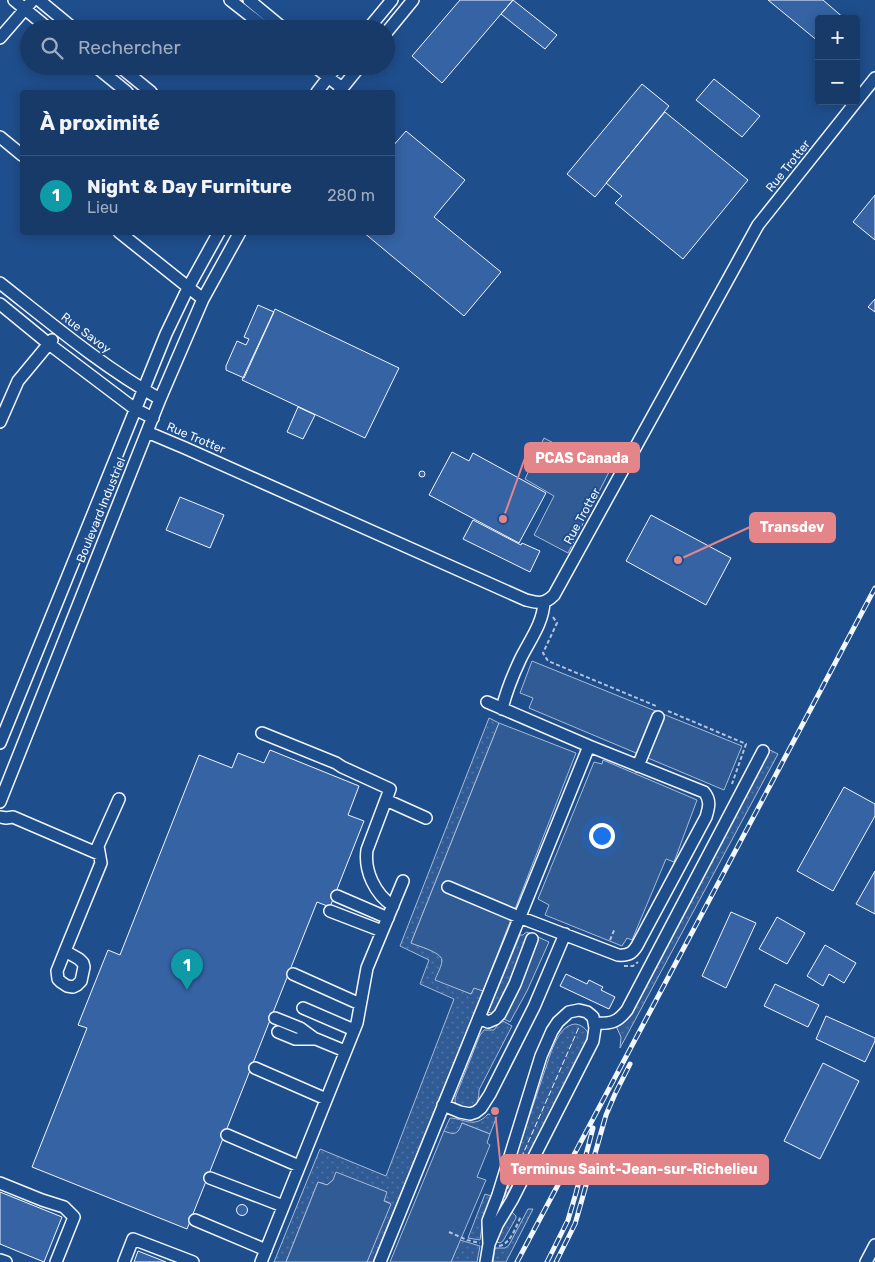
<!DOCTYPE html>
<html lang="fr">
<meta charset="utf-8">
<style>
body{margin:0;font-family:Rubik,sans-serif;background:#20416f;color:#f1f3f6}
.controls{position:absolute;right:15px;top:15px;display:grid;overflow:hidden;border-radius:5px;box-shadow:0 2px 12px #0003}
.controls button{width:45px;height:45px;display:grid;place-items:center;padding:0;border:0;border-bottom:1px solid #36547d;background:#173a69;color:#f1f3f6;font:25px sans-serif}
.you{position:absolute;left:601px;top:835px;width:18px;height:18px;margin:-12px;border:4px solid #fff;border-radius:50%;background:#1a73e8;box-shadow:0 0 0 8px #1a73e833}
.badge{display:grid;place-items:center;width:32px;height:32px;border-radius:50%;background:#ffb74d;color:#fff;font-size:16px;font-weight:700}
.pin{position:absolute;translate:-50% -41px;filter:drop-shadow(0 1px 2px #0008)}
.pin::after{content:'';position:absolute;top:26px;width:18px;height:15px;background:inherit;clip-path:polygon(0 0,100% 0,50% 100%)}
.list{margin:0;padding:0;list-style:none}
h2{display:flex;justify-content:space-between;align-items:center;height:65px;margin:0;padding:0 20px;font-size:21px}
h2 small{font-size:16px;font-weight:400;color:#9eadc0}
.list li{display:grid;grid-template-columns:32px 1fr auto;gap:15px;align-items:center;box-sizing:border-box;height:80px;padding:0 20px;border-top:1px solid #36547d}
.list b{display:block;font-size:19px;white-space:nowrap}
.list p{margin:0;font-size:16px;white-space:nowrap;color:#9eadc0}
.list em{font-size:16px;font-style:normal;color:#9eadc0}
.icon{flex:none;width:28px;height:28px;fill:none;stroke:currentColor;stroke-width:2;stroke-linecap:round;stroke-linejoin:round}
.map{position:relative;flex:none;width:875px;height:1262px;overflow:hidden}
.search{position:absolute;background:#173a69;box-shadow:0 2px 12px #0003;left:20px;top:20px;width:375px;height:55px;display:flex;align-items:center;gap:12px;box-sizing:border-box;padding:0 18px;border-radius:28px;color:#9eadc0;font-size:19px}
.panel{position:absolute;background:#173a69;box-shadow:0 2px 12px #0003;left:20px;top:90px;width:375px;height:145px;border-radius:5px}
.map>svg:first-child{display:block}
</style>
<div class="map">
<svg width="875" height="1262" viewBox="0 0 875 1262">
<defs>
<pattern id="green-dots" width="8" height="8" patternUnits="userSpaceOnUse" patternTransform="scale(1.25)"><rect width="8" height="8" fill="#305b95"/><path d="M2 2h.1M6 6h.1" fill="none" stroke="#4e73a5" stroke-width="1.8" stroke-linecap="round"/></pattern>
</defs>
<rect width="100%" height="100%" fill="#1f4e8c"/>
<path fill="url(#green-dots)" stroke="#a8bbd7" d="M489 718 499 723 411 943C418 946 441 952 442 960 443 966 438 974 436 979L471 994 474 987 483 991 373 1262H367L390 1203 333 1180 327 1185 318 1182 286 1262H274L320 1149 386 1176 454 999 420 984 429 960 400 946Z
M768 749 778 754 620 1048 621 1037 616 1026 623 1022 627 1018Z
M527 932 529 933 509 982 494 1014 488 1012 520 935H523L525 933Z
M501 1020 512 1026 479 1090C479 1098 478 1105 471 1109 463 1108 454 1108 455 1098L480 1035 484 1030H494Z
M576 1024C584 1026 590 1031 588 1041L506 1196 504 1197 503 1195 551 1052C556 1041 561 1025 576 1024Z
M488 1114 497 1116 490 1134 462 1123C458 1135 455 1136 444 1131L450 1118C466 1119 474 1129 488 1114Z
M485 1194 491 1196 482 1226 480 1240 468 1238Z
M528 1209H533L506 1262H493L495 1248H505L509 1245Z
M512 1212 516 1216V1218L503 1241 500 1243 497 1242 505 1221Z
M460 1240 480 1246 477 1262H451Z"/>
<path fill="#305b95" stroke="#a8bbd7" d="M544 438 609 472 568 553 534 535 554 496 525 479Z
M532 661 742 746 724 790 529 708 533 698 520 693Z
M499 723 576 753 483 991 474 988 471 994 435 980C437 974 442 966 442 960 441 952 418 946 411 943Z
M603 760 697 800 674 862 666 859 632 940 627 938 622 946 545 915 549 905 538 899 594 762 602 764Z
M529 933 549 942 527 991 510 1022 494 1014 509 982Z
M462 1123 490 1134 487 1143 490 1145 477 1177 486 1180 451 1262H390L444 1131C454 1135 458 1135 462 1123Z
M336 1172 387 1192 384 1201 391 1204 367 1262H286L318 1182 327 1185 333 1180Z"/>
<path fill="#3563a3" stroke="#f2f6ff" d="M460 0H513L442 83 412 56Z
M513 0 557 35 545 49 501 14Z
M768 0H823L845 19H819V42Z
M714 79 760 116 742 137 696 100Z
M642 84 669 106 595 197 567 174Z
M665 112 748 180 683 259 615 203 622 196 606 183Z
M406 131 465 180 434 217 501 272 464 316 363 232H392V147Z
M875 195V240L853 222Z
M875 299V312L868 307Z
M258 305 274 312 244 378 226 370V366L237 341 246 345 249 339 244 337Z
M275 309 399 368 365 438 242 380Z
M298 407 315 415 303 439 287 432Z
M452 452 469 461 473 453 546 493 519 543 429 495Z
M419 474a3 3 0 1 1 6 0a3 3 0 1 1-6 0Z
M180 497 224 515 210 548 166 530Z
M651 515 731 558 706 605 626 561Z
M473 520 521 545 522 543 540 551 530 572 463 539Z
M270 750 359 786 348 815 364 821 330 907 317 902 187 1229 32 1167 87 1028 78 1025 108 950 120 955 199 755 232 768 238 753 264 763Z
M844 787 875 804V816L833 891 797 871Z
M875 871V914L856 904Z
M731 912 756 923 726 988 702 976Z
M777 917 805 933 787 964 759 949Z
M825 945 856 963 844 983 829 974 823 986 807 976Z
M566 974 587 984 589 980 603 987 601 990 615 997 609 1009 560 986Z
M775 984 819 1005 808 1027 764 1006Z
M826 1016 875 1038V1041L865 1062 816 1039Z
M823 1063 859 1081 820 1159 784 1141Z
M0 1192 62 1217 44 1262 0 1244Z
M236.5 1210a5.5 5.5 0 1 1 11 0a5.5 5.5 0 1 1-11 0Z
M138 1251 166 1262H134Z"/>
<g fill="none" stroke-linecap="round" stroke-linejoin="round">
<g stroke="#f2f6ff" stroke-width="14">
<path id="minor" d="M14 0 49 29
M39 0 74 29
M230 0 267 29
M249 0 284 29
M368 29 392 0
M386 33 413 0
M0 38 33 0
M95 66 127 92
M119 66 151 92
M314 66 342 88
M317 92 337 66
M339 92 360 66
M0 137 22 155
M119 232 203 299
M0 283C52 324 103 367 160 399
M0 304 49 344 135 409 153 418
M0 422 18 381 52 340
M147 432 185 448 526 600C538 603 544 605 554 595L758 225 875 78
M502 709C506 692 513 675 520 660 529 641 543 624 544 602
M262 733 336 763 342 767 390 789 367 850C364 871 375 894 393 906
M0 743 166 334 188 288 219 232
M638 766 658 717
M386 800 426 818
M0 802 160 399 203 299 240 232
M0 817 6 818 13 817 99 854
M448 887 519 917 618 955C630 956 634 952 639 942L706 817C709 807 711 800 704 792L589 746 487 702
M337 896 388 918
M330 911 382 931
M65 951 79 959 83 963 84 967 81 981 77 985 73 987 67 986 61 982 58 979 57 971 65 951 101 863 98 846 119 799
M293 974 360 1004
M303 1008 354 1030
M275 1018 300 1028 315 1039
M480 1018 488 1022 495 1019 500 1014 515 984 532 939
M594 1023C610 1024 617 1023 627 1010L763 751
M278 1032 295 1039H316L345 1051
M255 1068 326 1099
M443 1105 460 1112 470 1114 476 1112 481 1108 490 1094 534 1007 565 934
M227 1135 299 1166
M210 1178 283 1206
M0 1183 42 1200 64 1207 74 1217 56 1262
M195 1220 266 1250
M0 1260 6 1262
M124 1262 133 1239 193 1262
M261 1262 357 1023 367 968 403 881
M380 1262 589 746
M486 1262 489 1244 488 1221 498 1195 541 1056 552 1031 558 1022 569 1012 579 1010 587 1012 593 1017 595 1028 593 1041 512 1200 497 1225 489 1244
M866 1262 875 1245"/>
</g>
<path stroke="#b3c4dc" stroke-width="2" stroke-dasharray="4 2.5" stroke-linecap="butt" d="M553 617 557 623 543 653 548 661 656 706
M668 711 746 744 732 784
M610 940 615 928
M624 966H633L638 962
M449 1232 467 1240 480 1243
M499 1246C511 1244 516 1226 521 1216"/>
<use href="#minor" stroke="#1f4e8c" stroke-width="11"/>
<g stroke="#f2f6ff" stroke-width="5">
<path id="rail" d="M517 1262 875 588
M547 1262 568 1220 576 1193 593 1128
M556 1262 575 1224 606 1115 615 1094 630 1064"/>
</g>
<use href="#rail" stroke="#1f4e8c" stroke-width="3" stroke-dasharray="9" stroke-linecap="butt"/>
<path stroke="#f2f6ff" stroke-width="1" stroke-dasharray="6 2.5" stroke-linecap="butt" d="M504 1197 579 1027"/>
</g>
<g text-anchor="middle" stroke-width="4" stroke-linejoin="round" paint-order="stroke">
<g font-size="12" fill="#f2f6ff" stroke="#1f4e8c">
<text transform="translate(788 166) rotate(-51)" y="4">Rue Trotter</text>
<text transform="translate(86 333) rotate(37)" y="4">Rue Savoy</text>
<text transform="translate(196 438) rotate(23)" y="4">Rue Trotter</text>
<text transform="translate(101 510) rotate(-68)" y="4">Boulevard Industriel</text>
<text transform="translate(582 516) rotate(-61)" y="4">Rue Trotter</text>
</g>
</g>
<path fill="none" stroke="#e38589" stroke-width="2" d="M503 519L525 458M678 560L750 527M495 1111L501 1169"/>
<g fill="#e38589" stroke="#1f4e8c" stroke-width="2">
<circle cx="503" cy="519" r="5"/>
<circle cx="678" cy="560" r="5"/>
<circle cx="495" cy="1111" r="5"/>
</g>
<g fill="#e38589" stroke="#e38589" stroke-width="2">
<rect x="525" y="443" width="114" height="29" rx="5"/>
<rect x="750" y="513" width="85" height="29" rx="5"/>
<rect x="501" y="1155" width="267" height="29" rx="5"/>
</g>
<g font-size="14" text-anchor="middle" font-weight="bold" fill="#fff">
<text x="582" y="463">PCAS Canada</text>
<text x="792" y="532">Transdev</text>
<text x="634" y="1174">Terminus Saint-Jean-sur-Richelieu</text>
</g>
</svg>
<div class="controls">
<button>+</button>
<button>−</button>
</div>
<div class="you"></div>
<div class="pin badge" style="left:187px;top:990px;background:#0f9aa8">1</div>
<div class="search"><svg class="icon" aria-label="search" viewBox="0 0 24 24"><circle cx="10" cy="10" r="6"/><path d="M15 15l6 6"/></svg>Rechercher</div>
<section class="panel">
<h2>À proximité<small></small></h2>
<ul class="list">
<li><span class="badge" style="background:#0f9aa8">1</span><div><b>Night &amp; Day Furniture</b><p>Lieu</p></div><em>280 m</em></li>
</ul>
</section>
</div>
